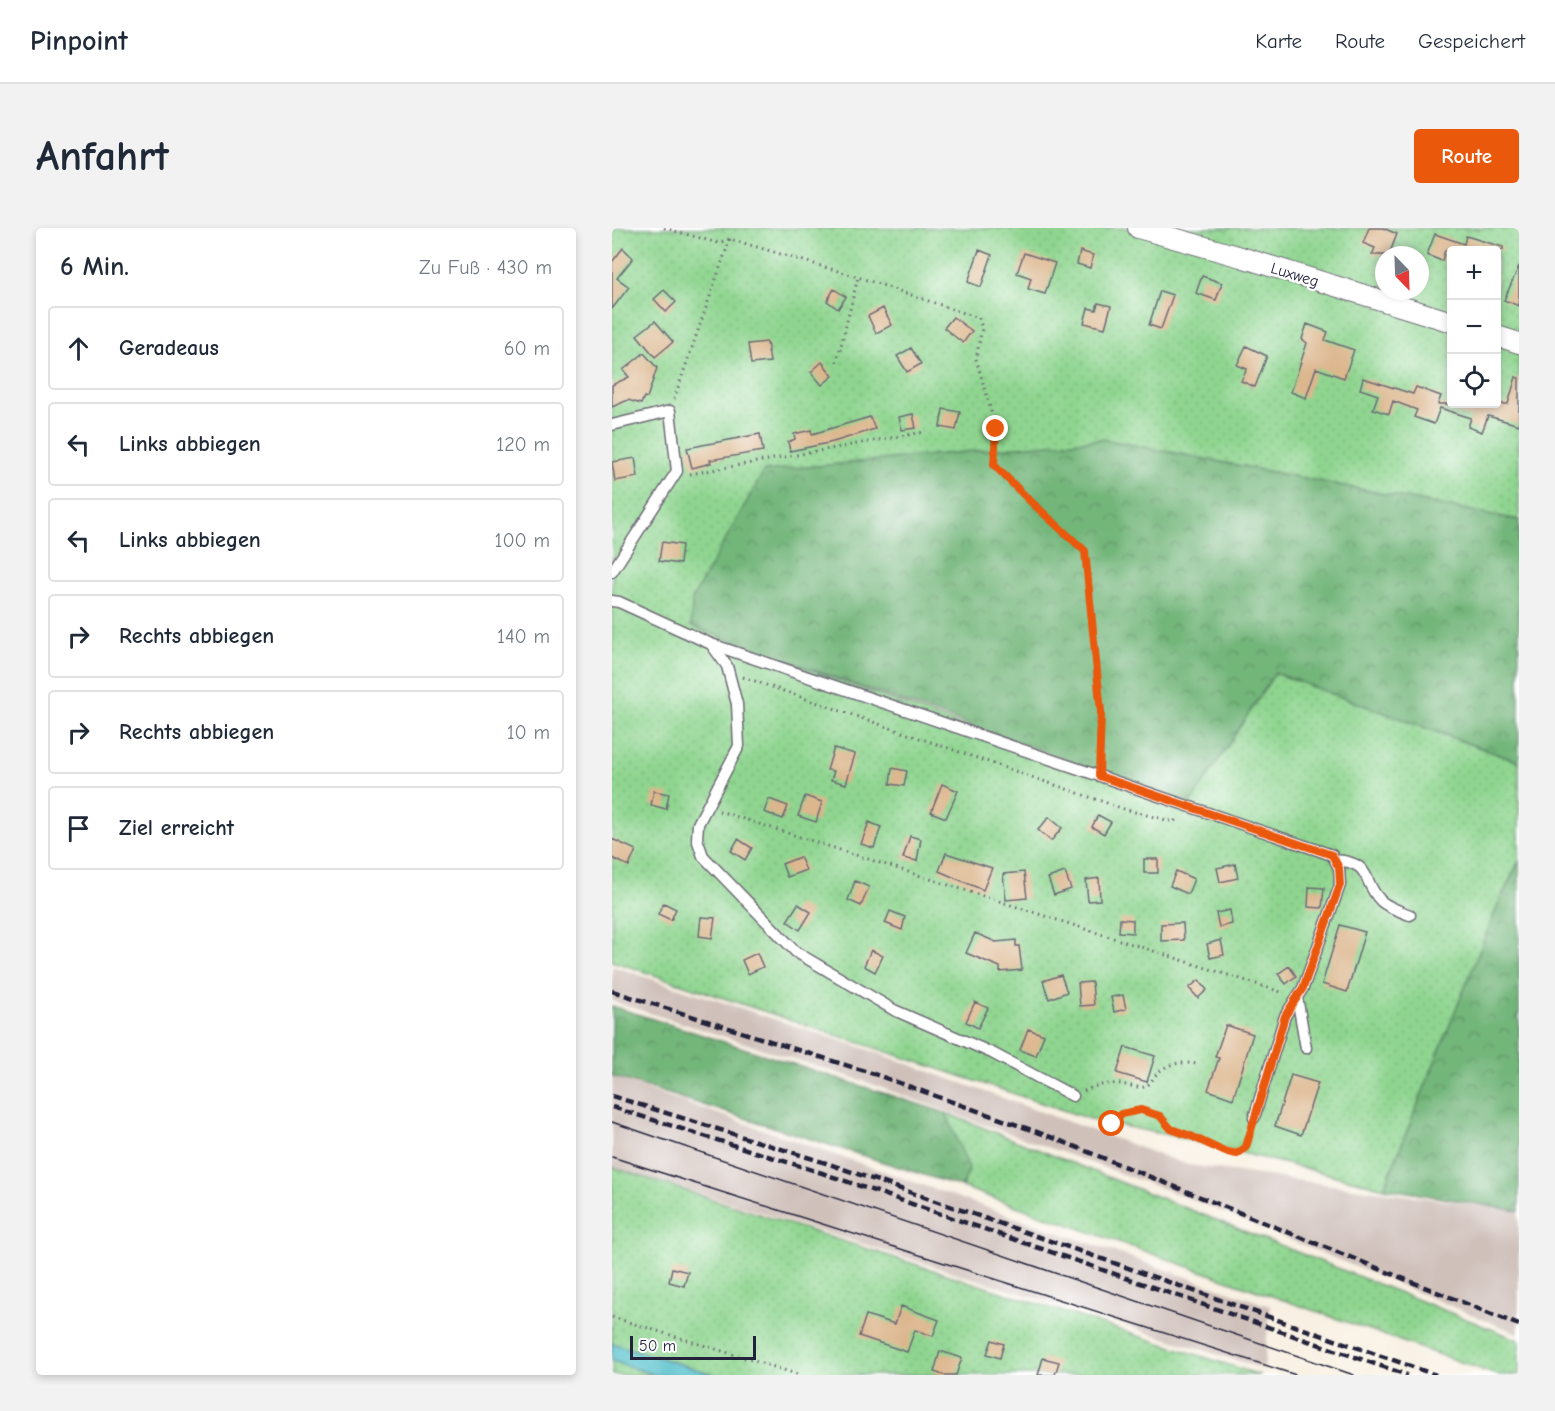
<!DOCTYPE html>
<html lang="de">
<meta charset="utf-8">
<style>
body{margin:0;font-family:"Comic Neue",sans-serif;background:#f2f2f3;color:#1f2937}
.controls{position:absolute;right:18px;top:18px;display:grid;overflow:hidden;border-radius:6px;box-shadow:0 3px 9px #0003}
.controls button{width:54px;height:54px;display:grid;place-items:center;padding:0;border:0;border-bottom:2px solid #e0e1e3;background:#fff;color:#1f2937;font:30px sans-serif}
.compass{position:absolute;left:763px;top:18px;width:54px;height:54px;border-radius:50%;background:#fff;box-shadow:0 3px 9px #0003;rotate:157deg}
.scale{position:absolute;left:18px;bottom:15px;width:126px;box-sizing:border-box;padding-left:6px;border:3px solid #22223b;border-top:0;font-size:16px;line-height:21px;white-space:nowrap;color:#22223b;-webkit-text-stroke:4px #fff;paint-order:stroke}
.stop{position:absolute;width:18px;height:18px;margin:-14px;border:4px solid #ea580c;border-radius:50%;background:#fff}
.stop.end{background:#ea580c;border-color:#fff;box-shadow:0 2px 6px #0008}
.list{margin:0;padding:0;list-style:none}
h2{display:flex;justify-content:space-between;align-items:center;height:78px;margin:0;padding:0 24px;font-size:26px}
h2 small{font-size:20px;font-weight:400;color:#747a83}
.list li{display:grid;grid-template-columns:39px 1fr auto;gap:18px;align-items:center;box-sizing:border-box;height:84px;margin:0 12px 12px;padding:0 12px;border:2px solid #e0e1e3;border-radius:6px}
.list b{display:block;font-size:22px;white-space:nowrap}
.list em{font-size:20px;font-style:normal;color:#747a83}
.icon{flex:none;width:33px;height:33px;fill:none;stroke:currentColor;stroke-width:2;stroke-linecap:round;stroke-linejoin:round}
.map{position:relative;flex:none;width:907px;height:1147px;overflow:hidden;border-radius:6px}
header{display:flex;align-items:center;gap:36px;box-sizing:border-box;height:84px;padding:0 30px;background:#fff;border-bottom:2px solid #e0e1e3}
header strong{font-size:28px}
nav{display:flex;gap:33px;margin-inline-start:auto;font-size:21px}
.intro{display:flex;align-items:center;justify-content:space-between;box-sizing:border-box;height:144px;padding:0 36px}
h1{margin:0;font-size:42px}
.button{padding:15px 27px;border-radius:6px;background:#ea580c;color:#fff;font-size:21px;font-weight:700}
main{display:flex;gap:36px;padding:0 36px}
aside{flex:1;background:#fff;border-radius:6px;box-shadow:0 3px 9px #0003}
.map>svg:first-child{display:block}
</style>
<header>
<strong>Pinpoint</strong>
<nav><a>Karte</a><a>Route</a><a>Gespeichert</a></nav>
</header>
<div class="intro"><h1>Anfahrt</h1><a class="button">Route</a></div>
<main>
<aside>
<h2>6 Min.<small>Zu Fuß · 430 m</small></h2>
<ul class="list">
<li><svg class="icon" aria-label="ahead" viewBox="0 0 24 24"><path d="M12 20V5M6 11l6-6 6 6"/></svg><div><b>Geradeaus</b></div><em>60 m</em></li>
<li><svg class="icon" aria-label="left" viewBox="0 0 24 24"><path d="M17 20v-9H6M10 6l-5 5 5 5"/></svg><div><b>Links abbiegen</b></div><em>120 m</em></li>
<li><svg class="icon" aria-label="left" viewBox="0 0 24 24"><path d="M17 20v-9H6M10 6l-5 5 5 5"/></svg><div><b>Links abbiegen</b></div><em>100 m</em></li>
<li><svg class="icon" aria-label="right" viewBox="0 0 24 24"><path d="M7 20v-9h11M14 6l5 5-5 5"/></svg><div><b>Rechts abbiegen</b></div><em>140 m</em></li>
<li><svg class="icon" aria-label="right" viewBox="0 0 24 24"><path d="M7 20v-9h11M14 6l5 5-5 5"/></svg><div><b>Rechts abbiegen</b></div><em>10 m</em></li>
<li><svg class="icon" aria-label="arrive" viewBox="0 0 24 24"><path d="M6 21V4h12l-3 4 3 4H6"/></svg><div><b>Ziel erreicht</b></div></li>
</ul>
</aside>
<div class="map">
<svg width="907" height="1147" viewBox="0 0 907 1147">
<defs>
<pattern id="grass-dots" width="8" height="8" patternUnits="userSpaceOnUse" patternTransform="scale(1.5)"><rect width="8" height="8" fill="#8fd590"/><path d="M2 2h.1M6 6h.1" fill="none" stroke="#7bb77d" stroke-width="1.8" stroke-linecap="round"/></pattern>
<pattern id="forest-crowns" width="20" height="18" patternUnits="userSpaceOnUse" patternTransform="scale(1.5)"><rect width="20" height="18" fill="#73b67a"/><path d="M2 6a3 3 0 1 1 6 0M12 15a3 3 0 1 1 6 0" fill="none" stroke="#5e9465"/></pattern>
</defs>
<rect width="100%" height="100%" fill="#fff"/>
<filter id="ink" filterUnits="userSpaceOnUse"><feTurbulence type="fractalNoise" baseFrequency=".0167" numOctaves="2"/><feDisplacementMap in="SourceGraphic" scale="12" xChannelSelector="R" yChannelSelector="G"/><feConvolveMatrix kernelMatrix="1 2 1 2 8 2 1 2 1" color-interpolation-filters="sRGB"/></filter>
<filter id="wash" filterUnits="userSpaceOnUse"><feTurbulence type="fractalNoise" baseFrequency=".008" numOctaves="4" result="noise"/><feDisplacementMap in="SourceGraphic" scale="24" xChannelSelector="R" yChannelSelector="G"/><feGaussianBlur stdDeviation="1.35" result="paint"/><feColorMatrix in="noise" values="0 0 0 0 0 0 0 0 0 0 0 0 0 0 0 0 0 1.4 0 .05"/><feComposite in="paint" operator="in"/></filter>
<g filter="url(#wash)">
<rect width="100%" height="100%" fill="#f8f0e2"/>
<path fill="#cfc0ba" d="M0 738 263 824 576 937 907 983V1106L566 966 251 853 0 773Z
M0 849 658 1078 652 1141 0 938Z"/>
<path fill="url(#grass-dots)" stroke="#587c66" stroke-width="1.5" fill-rule="evenodd" d="M0 0H907V292L490 211 79 398 487 548 663 445 907 534V633L888 672 773 960 565 909 481 892 0 733ZM840 22H885V176H840ZM772 27H808V63H772Z
M334 885 907 1112V1147H885L350 959 356 941Z
M0 939 648 1147H0Z"/>
<path fill="url(#forest-crowns)" stroke="#4a6c5a" stroke-width="1.5" d="M490 211 907 292V534L663 445 578 576 79 398 80 371 152 243Z
M907 633V983L772 960 888 672Z
M0 778 334 885 357 941 350 959 0 848Z"/>
<path fill="#53c0cb" stroke="#3a7183" stroke-width="1.5" d="M0 1115 104 1147H43L0 1133Z"/>
<g id="blocks">
<path fill="#dcb68d" d="M757 0H771L785 6 777 27H760L763 20 751 15Z
M823 6 852 16 854 8 891 19V22H833L830 33 815 27Z
M11 20 21 30 5 50 17 59 0 81V34Z
M367 22 380 27 369 59 356 54Z
M468 23 481 27 478 40 465 36Z
M412 25 443 35 433 66 416 61 419 50 405 45Z
M907 38V78L892 72Z
M590 48 610 55 604 72 584 65Z
M222 61 234 69 226 81 215 73Z
M52 62 64 74 54 84 42 71Z
M548 63 561 67 549 101 537 97Z
M486 75 499 78 493 100 472 95 476 80 484 82Z
M271 80 280 97 264 105 256 88Z
M341 89 360 103 351 115 332 100Z
M43 93 61 114 43 129 25 107Z
M695 96 716 104 713 112 742 122 732 150 704 140 694 170 679 164 695 115 690 111Z
M155 114 158 134 139 136 136 116Z
M634 118 655 128 643 159 629 153 635 141 625 137Z
M299 120 309 136 295 144 285 128Z
M32 125 45 140 35 170 32 169 29 176 16 172 0 179V157L17 149 11 142Z
M210 134 221 148 210 157 199 144Z
M904 149 907 150V197L876 188 870 204 856 199 859 190 828 180 822 196 802 189 805 182 781 173 777 186 761 181 766 167 748 161 751 150 801 166 804 159 829 168 826 176H896Z
M331 181 348 184 344 202 328 199Z
M301 186 304 200 290 202 287 189Z
M258 189 263 201 221 214 178 223 176 214 183 211 182 206 199 202 200 206Z
M148 206 151 223 98 232 99 235 80 240 75 220Z
M23 230 26 249 3 253 0 234Z
M50 314 70 317 68 336 47 333Z
M222 520 243 526 234 556 219 552 222 543 215 542Z
M280 540 295 543 292 558 278 556Z
M330 556 346 563 334 590 319 584Z
M42 563 57 566 54 581 39 577Z
M193 568 210 574 204 594 186 588Z
M157 571 176 578 171 591 152 584Z
M486 587 499 594 492 606 480 599Z
M437 589 450 600 439 613 426 602Z
M257 594 269 599 262 620 249 616Z
M298 608 309 611 305 633 291 630Z
M0 611 24 622 17 638 0 630Z
M126 611 140 620 133 632 119 623Z
M334 625 380 640 371 662 327 643Z
M188 629 194 642 175 649 170 636Z
M532 631H546V645H532Z
M623 636 626 650 608 654 605 640Z
M564 643 582 651 576 666 558 658Z
M412 644 415 670 394 672 391 646Z
M453 644 459 661 442 667 436 650Z
M487 650 488 672 476 673 474 652Z
M243 653 257 659 249 678 236 672Z
M697 659 712 660 710 680 696 679Z
M52 675 64 681 59 692 46 686Z
M186 676 199 684 188 702 175 693Z
M618 682 620 696 607 699 604 685Z
M278 683 293 689 290 702 273 695Z
M89 689 103 690 100 710 87 708Z
M508 691 521 692V705L507 704Z
M571 695 572 712 549 713V696Z
M728 697 753 704 735 764 710 756Z
M363 705 384 714 404 712V718H407L410 742 388 744V739L354 725Z
M609 712 612 727 598 730 595 716Z
M259 722 271 728 263 744 252 738Z
M145 725 151 739 136 746 130 732Z
M677 738 684 748 674 756 666 746Z
M449 747 455 764 437 771 431 753Z
M587 752 595 762 586 770 577 760Z
M480 754 482 777 468 778 466 755Z
M511 767 514 781 502 784 499 769Z
M363 774 376 780 366 800 354 794Z
M614 797 641 806 621 871 596 862 607 830 603 829Z
M416 801 432 807 424 828 408 822Z
M513 819 543 828 535 854 505 845Z
M679 847 706 855 689 907 663 898Z
M60 1040 76 1044 72 1058 57 1054Z
M289 1078 327 1092 321 1108 303 1102 295 1124 247 1108 254 1087 283 1096Z
M380 1112 392 1116 388 1130 375 1126Z
M328 1123 350 1130 344 1147H332L322 1144Z
M431 1130 447 1134 443 1147H426Z"/>
</g>
</g>
<g filter="url(#ink)">
<use href="#blocks" fill-opacity="0" stroke="#6d6a75" stroke-width="1.5"/>
<g fill="none" stroke-linecap="round" stroke-linejoin="round">
<g stroke="#6d6a75" stroke-width="13">
<path id="lane" d="M0 197 58 183 65 243 0 344
M0 373 7 374 99 416 115 438 125 476 127 518 86 596 85 611 91 628 184 724 282 782 380 825 461 868
M99 416 720 627 727 640 728 657 691 760 673 788 642 890
M723 632C762 635 749 653 769 673 777 680 788 683 798 687
M685 769 694 820"/>
</g>
<g stroke="#6d6a75" stroke-width="22">
<path id="street" d="M526 0 629 29 840 94
M885 108 907 115"/>
</g>
<path stroke="#6d6a75" stroke-width="3" stroke-dasharray="1.5 4.5" stroke-linecap="butt" d="M52 0 106 15 118 11 246 49 367 90 370 100 364 131 384 200 382 237 416 271 473 323 489 484 487 534
M225 134 246 49
M62 171 118 11
M78 246 312 204
M131 449 515 582 562 594 566 589
M107 583 672 765
M472 863C482 857 497 855 509 856 516 857 525 860 532 859 539 857 540 850 545 846 556 834 570 834 585 836
M500 896 509 886 529 882 548 889 559 901 579 907 611 923 625 926 634 919 638 903
M0 1089 188 1147"/>
<use href="#lane" stroke="#fff" stroke-width="10"/>
<use href="#street" stroke="#fff" stroke-width="20"/>
<path stroke="#22223b" stroke-width="1.5" d="M0 894 742 1147
M0 929 684 1147"/>
<path stroke="#22223b" stroke-width="4.5" stroke-dasharray="9 4.5" stroke-linecap="butt" d="M0 763 262 846 439 909 907 1097
M0 868 214 935 824 1147
M0 879 210 945 795 1147"/>
</g>
</g>
<g fill="none" stroke-linecap="round" stroke-linejoin="round" filter="url(#ink)">
<path stroke="#ea580c" stroke-width="8" d="M384 201 382 237 416 271 473 323 489 484 487 548 720 627 727 640 728 657 691 760 673 788 634 919 625 926 611 923 579 908 559 901 548 888 529 882 509 886 500 896"/>
</g>
<g text-anchor="middle" stroke-width="5" stroke-linejoin="round" paint-order="stroke">
<g font-size="16" fill="#22223b" stroke="#fff">
<text transform="translate(683 46) rotate(17)" y="6">Luxweg</text>
</g>
</g>
</svg>
<div class="controls">
<button>+</button>
<button>−</button>
<button><svg class="icon" aria-label="locate" viewBox="0 0 24 24"><circle cx="12" cy="12" r="6"/><path d="M12 2v4M12 18v4M2 12h4M18 12h4"/></svg></button>
</div>
<svg class="compass" viewBox="-18 -18 36 36"><path d="M0-13l5 13h-10z" fill="#e53935"/><path d="M0 13l5-13h-10z" fill="#747a83"/></svg>
<div class="scale">50 m</div>
<div class="stop" style="left:500px;top:896px"></div>
<div class="stop end" style="left:384px;top:201px"></div>
</div>
</main>
